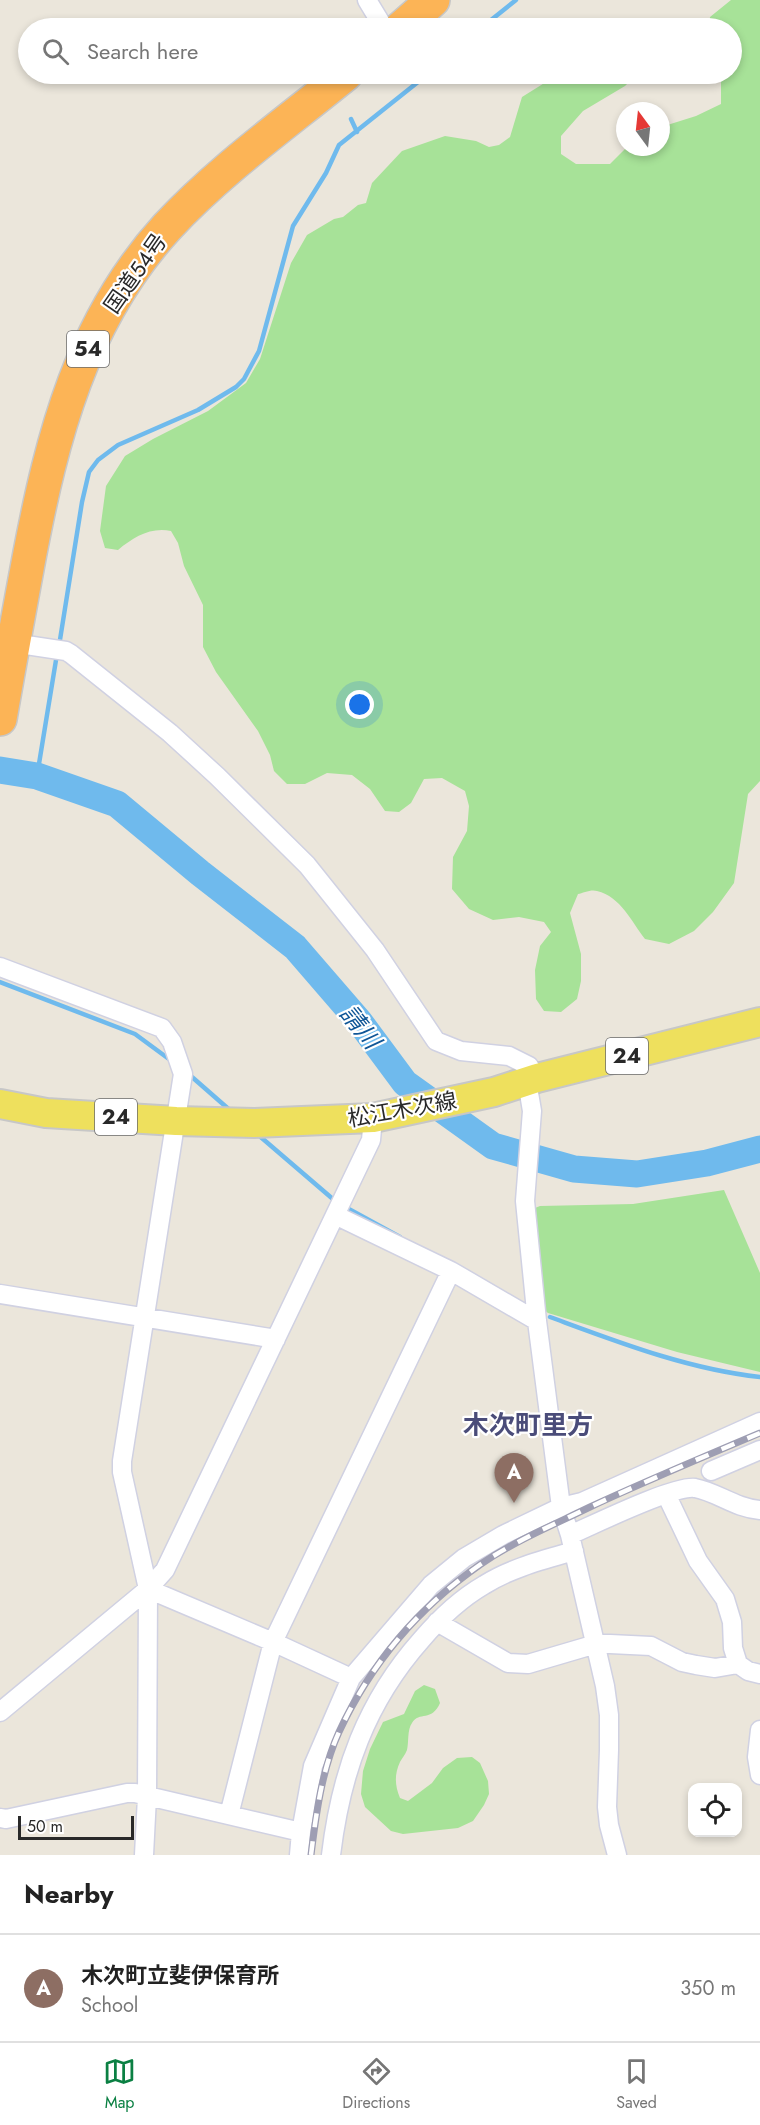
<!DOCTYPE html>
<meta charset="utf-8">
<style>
body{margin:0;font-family:Jost,"Noto Sans JP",sans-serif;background:#f2f2f2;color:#222}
.controls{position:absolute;right:18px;bottom:18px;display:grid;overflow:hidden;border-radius:12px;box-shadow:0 3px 9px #0003}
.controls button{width:54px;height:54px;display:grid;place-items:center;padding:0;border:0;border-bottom:2px solid #e0e0e0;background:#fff;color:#222;font:30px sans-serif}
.compass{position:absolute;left:616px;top:102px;width:54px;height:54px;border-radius:50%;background:#fff;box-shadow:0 3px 9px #0003;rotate:345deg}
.scale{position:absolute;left:18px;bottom:15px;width:116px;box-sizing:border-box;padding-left:6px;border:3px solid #292929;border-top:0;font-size:16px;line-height:21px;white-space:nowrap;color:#292929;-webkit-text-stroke:4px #fff;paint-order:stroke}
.you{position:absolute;left:360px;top:705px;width:21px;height:21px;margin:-15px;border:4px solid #fff;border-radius:50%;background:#1a73e8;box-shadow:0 0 0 9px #1a73e833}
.badge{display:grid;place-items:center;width:39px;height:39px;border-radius:50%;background:#0b8043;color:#fff;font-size:20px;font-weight:700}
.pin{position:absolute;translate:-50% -50px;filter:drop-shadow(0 2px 3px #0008)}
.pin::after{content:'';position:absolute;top:32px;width:21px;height:18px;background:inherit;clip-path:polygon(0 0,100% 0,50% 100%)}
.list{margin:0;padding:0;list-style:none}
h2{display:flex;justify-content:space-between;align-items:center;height:78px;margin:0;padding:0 24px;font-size:26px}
h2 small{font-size:20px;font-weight:400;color:#767676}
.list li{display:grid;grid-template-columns:39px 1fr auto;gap:18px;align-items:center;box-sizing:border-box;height:108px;padding:0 24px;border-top:2px solid #e0e0e0}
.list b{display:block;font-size:22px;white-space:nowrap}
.list p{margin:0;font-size:20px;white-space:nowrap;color:#767676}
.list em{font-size:20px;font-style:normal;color:#767676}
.icon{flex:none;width:33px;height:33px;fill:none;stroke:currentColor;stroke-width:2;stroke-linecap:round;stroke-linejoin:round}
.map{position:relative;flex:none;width:760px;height:1855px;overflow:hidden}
.search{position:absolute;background:#fff;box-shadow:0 3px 9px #0003;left:18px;right:18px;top:18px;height:66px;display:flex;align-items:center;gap:15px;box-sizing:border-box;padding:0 21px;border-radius:33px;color:#767676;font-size:22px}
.sheet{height:186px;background:#fff}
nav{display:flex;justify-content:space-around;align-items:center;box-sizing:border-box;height:84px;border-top:2px solid #e0e0e0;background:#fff;font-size:16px;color:#767676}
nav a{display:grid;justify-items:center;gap:3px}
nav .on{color:#0b8043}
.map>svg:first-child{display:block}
</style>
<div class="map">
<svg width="760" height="1855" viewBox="0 0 760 1855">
<rect width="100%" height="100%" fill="#ebe6db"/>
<path fill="#a7e298" d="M731 0H760V781L748 794 734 883 713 912 694 931 669 944 645 939C631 921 621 897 597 891 591 889 583 893 578 894L570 913 581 954V981L577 999 561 1012 544 1011 536 999 535 970 540 946 551 932 544 922 519 917 493 920 469 909 452 889 453 857 467 831 469 806 465 791 442 778 424 779 411 803 399 812 385 811 370 789 352 775 327 773 305 784H287L274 771 270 755 258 731 216 672 203 647V605L184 566 178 543 171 531C150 527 134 537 118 550L105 548 100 531 106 486 125 456 153 439 208 411 246 383 260 359 291 263 307 235 334 219 343 217 358 205 366 203 372 183 402 151 445 136 476 141 489 147 499 145 510 137 522 97 554 77 563 74H637L625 86 583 111 561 136V154L576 164H610L627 147H661V127L696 116 721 104V74H732V28H708L710 17Z
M724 1190 760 1273V1372L677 1352 548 1313 543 1309 535 1208 540 1206 633 1204Z
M424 1685 435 1689 440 1703C432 1722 419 1711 412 1723 407 1730 409 1742 407 1750 405 1755 402 1758 400 1762 394 1775 395 1786 400 1798L408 1801 432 1783 443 1768 457 1758 472 1757 480 1763 488 1781 489 1794 484 1805 473 1821 458 1828 403 1834 391 1831 365 1807 361 1794 363 1771 370 1749 383 1722 404 1714 415 1691Z"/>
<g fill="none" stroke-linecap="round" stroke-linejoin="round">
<path stroke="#6fbaed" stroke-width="4.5" d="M481 28 516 0
M351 119 357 132
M59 646 82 502 89 472 98 460 118 445 198 410 236 387 244 379 259 351 293 226 326 173 339 145 428 74
M37 776 57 654
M0 982 135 1034 173 1062
M192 1077 232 1112
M256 1133 334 1200
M347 1208 400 1237
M550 1317C618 1342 687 1369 760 1377"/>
<path stroke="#6fbaed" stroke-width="27" d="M0 770 37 776 117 804 200 873 295 947 359 1021 405 1083 493 1146 574 1169 637 1174 707 1163 760 1149"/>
<g stroke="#d0d1e2" stroke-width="21">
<path id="street" d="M367 0 384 28
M13 643 66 651 71 654 170 733 217 776 307 865 375 950 436 1041 461 1051 509 1056 529 1066 537 1078
M0 967 162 1028 172 1042 183 1074 122 1461V1472L148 1589 147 1797 144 1855
M527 1081 532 1111 525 1201 537 1321 561 1507 570 1535 605 1686 609 1715V1750L607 1807 609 1825 617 1855
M335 1215 451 1271 537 1321
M0 1294 276 1339
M711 1471 760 1450
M666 1494 698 1561 725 1599 732 1622 733 1648 738 1664 748 1671 760 1674
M570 1535C593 1525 674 1485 695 1488 717 1492 735 1508 760 1510
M148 1589 273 1642 351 1678
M437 1622 508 1663 528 1664 596 1644H610L651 1646 682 1662 696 1665 715 1668 738 1664
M0 1712 148 1589 165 1570 371 1140 373 1118
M760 1730 757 1757 760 1775
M229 1815 273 1642 451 1271
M0 1818 6 1819 127 1793H135L301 1832
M299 1855 301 1832 313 1766 351 1678 431 1585 464 1558 503 1535 561 1507 582 1502 760 1422
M331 1855C341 1772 366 1702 422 1639 440 1618 460 1599 484 1585 511 1568 543 1560 574 1551"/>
</g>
<g stroke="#c7c7c7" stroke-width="32">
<path id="primary" d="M0 1104 46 1113 176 1121 254 1123 373 1118 494 1092 537 1078 760 1022"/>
</g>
<g stroke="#c7c7c7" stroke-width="36">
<path id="highway" d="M401 28 433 0
M0 719C9 666 19 612 29 558 52 437 81 321 167 227 220 170 286 123 346 74"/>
</g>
<use href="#street" stroke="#fff" stroke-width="18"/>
<use href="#primary" stroke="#eee05d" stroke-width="28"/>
<use href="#highway" stroke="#fcb456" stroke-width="33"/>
<g stroke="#9e9eb3" stroke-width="7">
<path id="rail" d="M311 1855C316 1814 322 1769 339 1732 371 1663 419 1607 481 1564 515 1541 553 1525 590 1507 646 1481 703 1457 760 1433"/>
</g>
<use href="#rail" stroke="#fff" stroke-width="4.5" stroke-dasharray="14" stroke-linecap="butt"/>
</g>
<g text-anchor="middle" stroke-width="4.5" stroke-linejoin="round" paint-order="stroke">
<g fill="#fff" stroke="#696969" stroke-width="1.5">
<rect x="67" y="331" width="42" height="36" rx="4.5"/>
<rect x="606" y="1038" width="42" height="36" rx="4.5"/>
<rect x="95" y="1099" width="42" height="36" rx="4.5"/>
</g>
<g font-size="21" font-weight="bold" fill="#292929">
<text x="88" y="356">54</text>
<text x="627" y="1063">24</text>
<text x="116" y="1124">24</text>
</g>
<g font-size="22" fill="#292929" stroke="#fff">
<text transform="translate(135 273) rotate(-55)" y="8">国道54号</text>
<text transform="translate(402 1109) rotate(-10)" y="8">松江木次線</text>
</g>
<g font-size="24" font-style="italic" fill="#0f5697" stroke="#fff">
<text transform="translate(360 1027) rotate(51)" y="8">請川</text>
</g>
<g font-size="26" font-weight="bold" fill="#4a4c79" stroke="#fff">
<text x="528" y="1434">木次町里方</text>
</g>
</g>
</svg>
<div class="controls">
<button><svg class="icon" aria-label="locate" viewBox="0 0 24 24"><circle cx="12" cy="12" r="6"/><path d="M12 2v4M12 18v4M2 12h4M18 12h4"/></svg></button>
</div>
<svg class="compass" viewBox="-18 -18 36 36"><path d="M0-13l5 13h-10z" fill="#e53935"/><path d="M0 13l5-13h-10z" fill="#767676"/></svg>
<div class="scale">50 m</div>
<div class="you"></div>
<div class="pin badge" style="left:514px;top:1503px;background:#8d6e63">A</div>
<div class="search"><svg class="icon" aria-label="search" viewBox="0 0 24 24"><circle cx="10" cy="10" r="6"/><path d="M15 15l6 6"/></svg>Search here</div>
</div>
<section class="sheet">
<h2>Nearby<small></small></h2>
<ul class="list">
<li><span class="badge" style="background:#8d6e63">A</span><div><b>木次町立斐伊保育所</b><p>School</p></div><em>350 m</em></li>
</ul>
</section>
<nav>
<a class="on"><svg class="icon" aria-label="map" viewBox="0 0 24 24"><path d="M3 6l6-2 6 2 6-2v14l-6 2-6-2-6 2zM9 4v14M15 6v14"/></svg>Map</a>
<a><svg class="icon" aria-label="directions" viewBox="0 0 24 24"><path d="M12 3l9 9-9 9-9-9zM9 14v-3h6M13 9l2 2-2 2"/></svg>Directions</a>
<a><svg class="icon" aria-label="saved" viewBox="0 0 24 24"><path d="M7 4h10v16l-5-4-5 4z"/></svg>Saved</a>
</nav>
